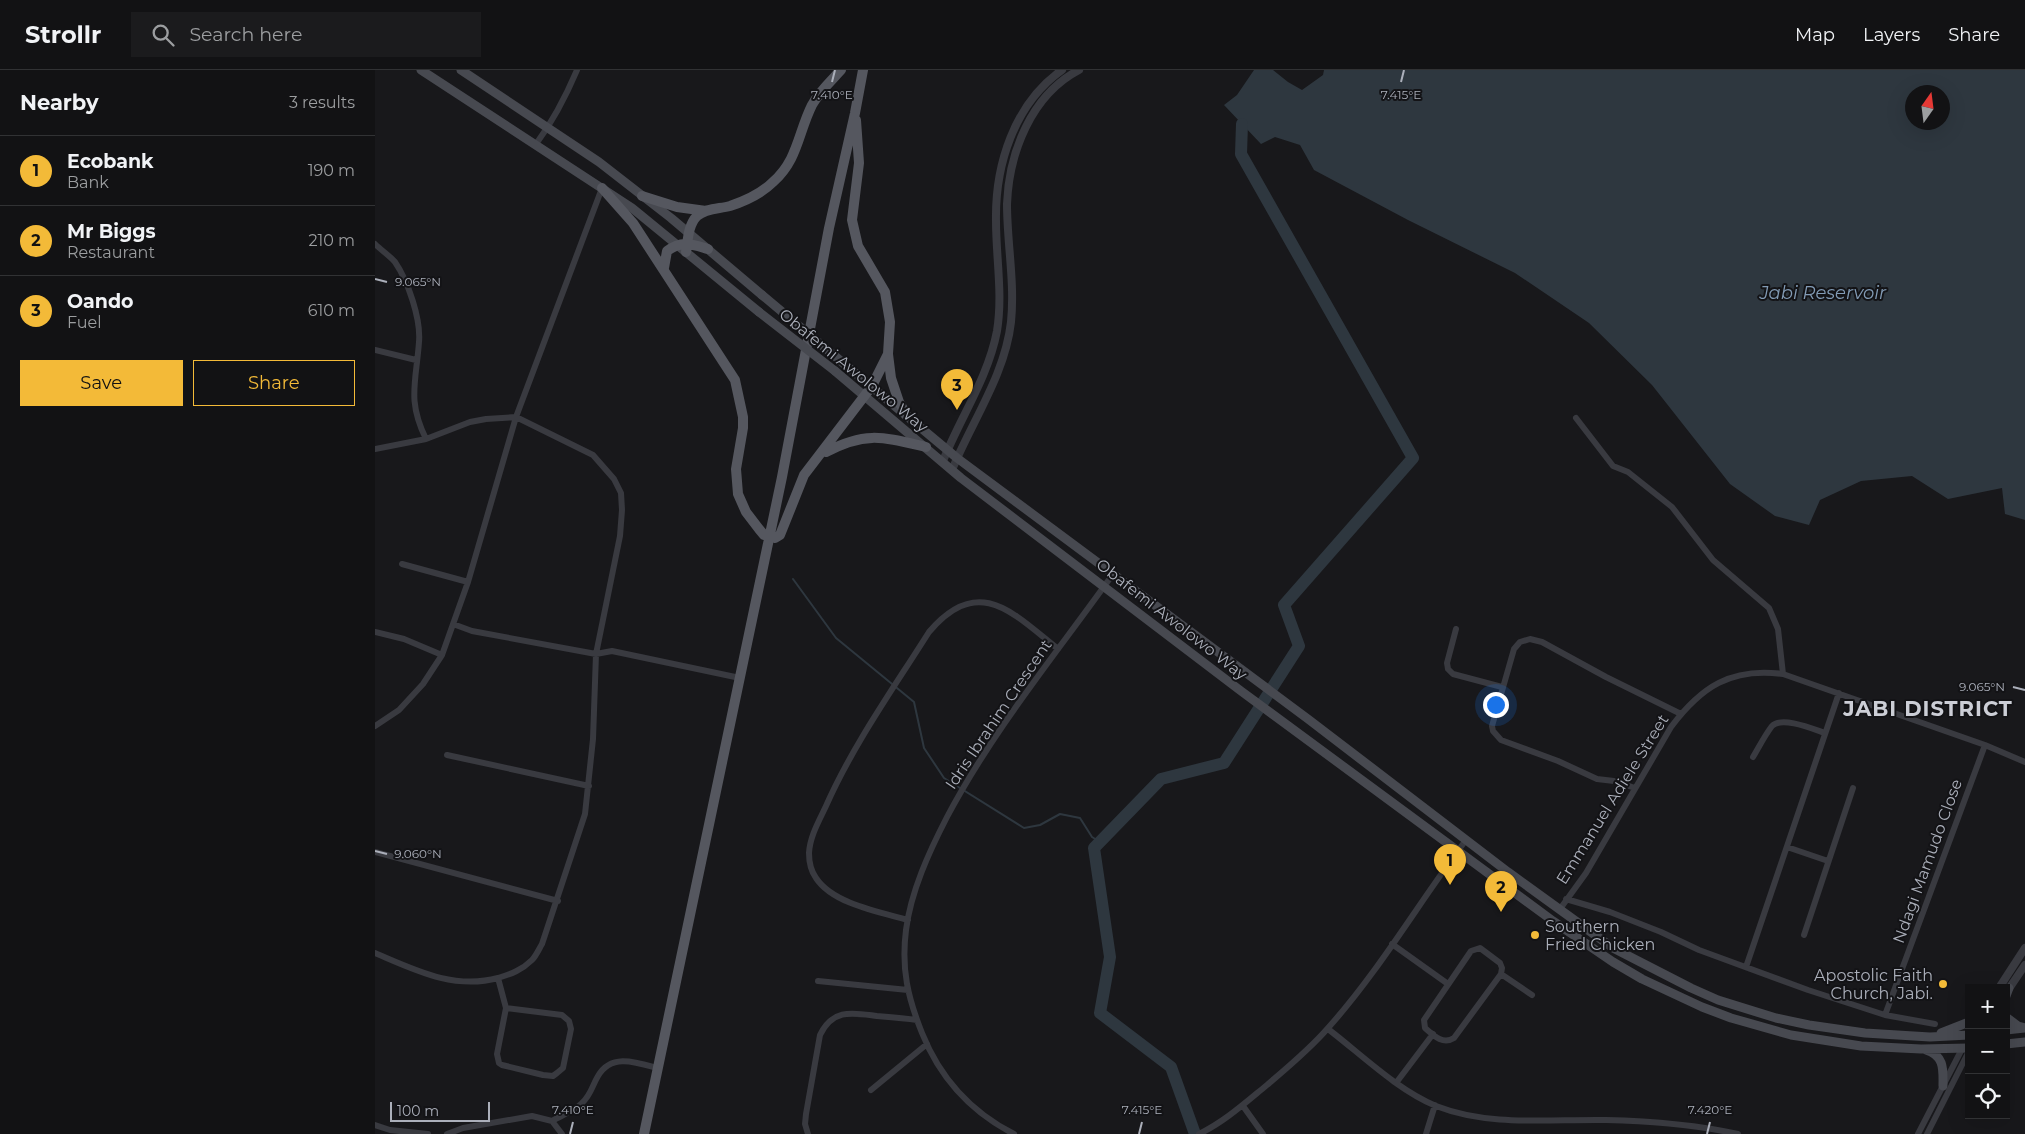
<!DOCTYPE html>
<meta charset="utf-8">
<style>
body{margin:0;font-family:Montserrat,sans-serif;background:#1b1b1d;color:#f1f3f6}
.controls{position:absolute;right:15px;bottom:15px;display:grid;overflow:hidden;border-radius:0px;box-shadow:0 5px 20px #0002}
.controls button{width:45px;height:45px;display:grid;place-items:center;padding:0;border:0;border-bottom:1px solid #313234;background:#121214;color:#f1f3f6;font:25px sans-serif}
.compass{position:absolute;left:1530px;top:15px;width:45px;height:45px;border-radius:50%;background:#121214;box-shadow:0 5px 20px #0002;rotate:14deg}
.scale{position:absolute;left:15px;bottom:12px;width:100px;box-sizing:border-box;padding-left:5px;border:2px solid #abafba;border-top:0;font-size:14px;line-height:18px;white-space:nowrap;color:#abafba;-webkit-text-stroke:4px #131316;paint-order:stroke}
.you{position:absolute;left:1120px;top:634px;width:18px;height:18px;margin:-12px;border:4px solid #fff;border-radius:50%;background:#1a73e8;box-shadow:0 0 0 8px #1a73e833}
.badge{display:grid;place-items:center;width:32px;height:32px;border-radius:50%;background:#f3ba38;color:#111;font-size:16px;font-weight:700}
.pin{position:absolute;translate:-50% -41px;filter:drop-shadow(0 1px 2px #0008)}
.pin::after{content:'';position:absolute;top:26px;width:18px;height:15px;background:inherit;clip-path:polygon(0 0,100% 0,50% 100%)}
.list{margin:0;padding:0;list-style:none}
h2{display:flex;justify-content:space-between;align-items:center;height:65px;margin:0;padding:0 20px;font-size:21px}
h2 small{font-size:16px;font-weight:400;color:#9c9ea0}
.list li{display:grid;grid-template-columns:32px 1fr auto;gap:15px;align-items:center;box-sizing:border-box;height:70px;padding:0 20px;border-top:1px solid #313234}
.list b{display:block;font-size:19px;white-space:nowrap}
.list p{margin:0;font-size:16px;white-space:nowrap;color:#9c9ea0}
.list em{font-size:16px;font-style:normal;color:#9c9ea0}
.actions{display:flex;gap:10px;padding:15px 20px}
.actions a{flex:1;padding:11px 0;border:1px solid #f3ba38;border-radius:0px;text-align:center;font-size:18px;color:#f3ba38}
.actions .main{background:#f3ba38;color:#111}
.icon{flex:none;width:28px;height:28px;fill:none;stroke:currentColor;stroke-width:2;stroke-linecap:round;stroke-linejoin:round}
.map{position:relative;flex:none;width:1650px;height:1064px;overflow:hidden}
header{display:flex;align-items:center;gap:30px;box-sizing:border-box;height:70px;padding:0 25px;background:#121214;border-bottom:1px solid #313234}
header strong{font-size:24px}
nav{display:flex;gap:28px;margin-inline-start:auto;font-size:18px}
.search{width:350px;height:45px;background:#1b1b1d;display:flex;align-items:center;gap:12px;box-sizing:border-box;padding:0 18px;border-radius:0px;color:#9c9ea0;font-size:19px}
main{display:flex}
aside{flex:1;background:#121214}
.map>svg:first-child{display:block}
</style>
<header>
<strong>Strollr</strong>
<div class="search"><svg class="icon" aria-label="search" viewBox="0 0 24 24"><circle cx="10" cy="10" r="6"/><path d="M15 15l6 6"/></svg>Search here</div>
<nav><a>Map</a><a>Layers</a><a>Share</a></nav>
</header>
<main>
<aside>
<h2>Nearby<small>3 results</small></h2>
<ul class="list">
<li><span class="badge">1</span><div><b>Ecobank</b><p>Bank</p></div><em>190 m</em></li>
<li><span class="badge">2</span><div><b>Mr Biggs</b><p>Restaurant</p></div><em>210 m</em></li>
<li><span class="badge">3</span><div><b>Oando</b><p>Fuel</p></div><em>610 m</em></li>
</ul>
<div class="actions"><a class="main">Save</a><a>Share</a></div>
</aside>
<div class="map">
<svg width="1650" height="1064" viewBox="0 0 1650 1064">
<rect width="100%" height="100%" fill="#18181b"/>
<path fill="#2e373f" fill-rule="evenodd" d="M879 0H898L913 12 927 20 948 5 949 0H1650V450L1630 444 1627 418 1573 429 1537 406 1486 411 1445 430 1434 455 1400 446 1355 414 1277 315 1214 253 1140 203 1033 150 939 100 925 75 900 67 886 74 849 35 862 25ZM1538 22H1568V52H1538Z"/>
<g fill="none" stroke-linecap="round" stroke-linejoin="round">
<path stroke="#2e373f" stroke-width="2" d="M418 509 461 568 539 632 549 678 569 708 649 758 665 755 685 744 705 748 717 767 725 772"/>
<path stroke="#2e373f" stroke-width="12" d="M820 1064 796 997 725 943 735 887 719 778 786 709 849 693 924 576 909 535 1038 388 866 84 867 54"/>
<path stroke="#393a40" stroke-width="6" d="M161 74C178 51 191 26 202 0
M0 174C6 180 15 186 20 192 33 211 46 249 44 272 41 313 32 330 51 369
M0 280 41 290
M1201 348 1238 396 1253 402 1297 437 1338 490 1394 538 1403 559 1408 604
M0 379 51 369 95 352 111 349 141 347 218 385 239 409 246 423 247 440 245 466 221 584 218 669 210 744 167 874C164 879 161 886 157 890 147 900 136 904 123 908 79 920 40 900 0 883
M27 494 93 512
M78 554 97 561 221 584 237 581 365 608
M1081 559 1072 593 1073 599 1078 604 1127 617
M0 562 29 569 67 585
M0 656 24 640 48 614 67 585 93 512 141 347 227 118
M72 685 214 716
M1378 687C1384 677 1390 665 1397 656 1407 646 1438 659 1450 663
M1260 718 1239 711 1222 709 1183 691 1126 670 1118 661 1117 656 1139 579 1145 572 1155 569 1167 572 1231 607 1306 644
M1412 777 1453 791
M0 782 183 831
M1191 829 1235 842 1286 862 1324 880 1433 920 1510 945 1560 954
M1185 839 1211 803 1296 657C1326 617 1356 597 1408 604L1610 675 1650 692
M533 850C505 842 458 834 441 808 436 801 434 792 434 783 435 766 444 751 451 736 478 675 518 619 554 562 603 504 637 542 683 579
M1429 865 1478 718
M1017 874 1073 914
M1105 878 1125 893 1127 898 1126 904 1079 968C1068 975 1059 966 1050 958L1049 950 1096 881Z
M1371 897 1464 623
M1126 904 1157 925
M123 908 131 938 122 984 124 993 127 995 168 1005 178 1006 182 1003 188 998 196 959 194 951 187 945 131 938
M443 911 533 920
M1510 945 1610 675
M953 959C987 985 1021 1019 1061 1036 1115 1057 1174 1049 1231 1050 1273 1051 1322 1055 1363 1064
M1021 1013 1058 964
M496 1020 552 974
M868 1036 888 1064
M177 1051 187 1064
M0 1055 15 1060 53 1064
M72 1064 88 1058 157 1046 177 1051C187 1045 199 1041 207 1033 216 1025 217 1016 223 1006 236 983 261 992 282 998
M433 1064 430 1054 431 1044 445 965C458 938 478 943 502 946 515 947 529 948 542 950
M639 1064C596 1042 565 1008 547 963 533 928 526 899 531 860 536 821 554 782 572 747 618 660 681 584 738 504
M824 1064C849 1052 870 1033 892 1015 913 997 935 979 953 958 1005 900 1044 832 1091 770
M1051 1064 1060 1035
M1543 1064 1587 979
M1552 1064 1594 981"/>
<path stroke="#393a40" stroke-width="8" d="M568 391C585 348 613 308 622 261 628 224 621 188 621 151 620 95 639 34 687 0
M577 400C597 351 630 305 636 252 640 212 632 173 632 134 634 83 656 25 704 0
M1624 918 1650 878
M1631 923 1650 895"/>
<path stroke="#474950" stroke-width="9" d="M46 0 257 138 384 242
M86 0 224 92 296 148 387 225
M455 282 582 388 933 649 1133 802 1238 878 1316 918 1343 930 1401 948 1434 955 1490 963 1555 967 1594 965
M460 301 586 408 866 621 1178 851 1238 892 1267 909 1327 937 1356 948 1416 965 1486 976 1546 979 1594 978
M1631 926 1634 918
M1631 947 1643 956 1650 958
M1631 960 1650 958
M1566 963 1594 952
M1631 974 1650 972
M1551 980C1570 986 1568 1000 1568 1016"/>
<path stroke="#55575f" stroke-width="10" d="M481 50 484 93 477 150 483 176 510 222 515 252 513 284 516 308 524 332 532 346
M227 118 258 153 360 310 368 347V358L361 399 363 424 371 442 384 459 389 465 400 468 405 465 429 405 497 316 513 284
M267 126 302 137 331 141
M311 182C313 170 313 155 322 146 331 138 344 139 355 136 370 131 386 124 398 112 423 90 423 63 437 35 444 22 456 11 466 0
M289 198 292 181C307 170 316 174 333 179
M451 382C491 361 508 367 551 377
M269 1064 407 407 454 158 480 43 488 0"/>
<path stroke="#474950" stroke-width="9" d="M387 225 455 282
M384 242 460 301"/>
</g>
<path fill="none" stroke="#abafba" stroke-width="2" d="M457 12 460 0M1026 12 1029 0M0 209 12 212M1638 617 1650 620M0 781 12 784M195 1064 198 1052M764 1064 767 1052M1332 1064 1335 1052"/>
<g fill="#f3ba38" stroke="#131316" stroke-width="2">
<circle cx="1160" cy="865" r="5"/>
<circle cx="1568" cy="914" r="5"/>
</g>
<g text-anchor="middle" stroke-width="4" stroke-linejoin="round" paint-order="stroke">
<g font-size="16" fill="#abafba" stroke="#131316">
<text transform="translate(479 300) rotate(39)" y="6">Obafemi Awolowo Way</text>
<text transform="translate(797 549) rotate(38)" y="6">Obafemi Awolowo Way</text>
<text transform="translate(623 644) rotate(-56)" y="6">Idris Ibrahim Crescent</text>
<text transform="translate(1237 729) rotate(-58)" y="6">Emmanuel Adiele Street</text>
<text transform="translate(1552 791) rotate(-70)" y="6">Ndagi Mamudo Close</text>
</g>
<g font-size="16" fill="#abafba" stroke="#131316" text-anchor="start">
<text x="1170" y="862">Southern<tspan x="1170" dy="18">Fried Chicken</tspan></text>
<text x="1558" y="911" text-anchor="end">Apostolic Faith<tspan x="1558" dy="18">Church, Jabi.</tspan></text>
</g>
<g font-size="18" font-style="italic" fill="#829bb5" stroke="#131316">
<text x="1448" y="229">Jabi Reservoir</text>
</g>
<g font-size="21" font-weight="bold" letter-spacing="1" fill="#ccced6" stroke="#131316">
<text x="1553" y="646">JABI DISTRICT</text>
</g>
</g>
<g font-size="12" text-anchor="middle" fill="#abafba" stroke="#131316" stroke-width="4" stroke-linejoin="round" paint-order="stroke">
<text x="457" y="29">7.410°E</text>
<text x="1026" y="29">7.415°E</text>
<text x="43" y="216">9.065°N</text>
<text x="1607" y="621">9.065°N</text>
<text x="43" y="788">9.060°N</text>
<text x="198" y="1044">7.410°E</text>
<text x="767" y="1044">7.415°E</text>
<text x="1335" y="1044">7.420°E</text>
</g>
</svg>
<div class="controls">
<button>+</button>
<button>−</button>
<button><svg class="icon" aria-label="locate" viewBox="0 0 24 24"><circle cx="12" cy="12" r="6"/><path d="M12 2v4M12 18v4M2 12h4M18 12h4"/></svg></button>
</div>
<svg class="compass" viewBox="-18 -18 36 36"><path d="M0-13l5 13h-10z" fill="#e53935"/><path d="M0 13l5-13h-10z" fill="#9c9ea0"/></svg>
<div class="scale">100 m</div>
<div class="you"></div>
<div class="pin badge" style="left:1075px;top:815px">1</div>
<div class="pin badge" style="left:1126px;top:842px">2</div>
<div class="pin badge" style="left:582px;top:340px">3</div>
</div>
</main>
